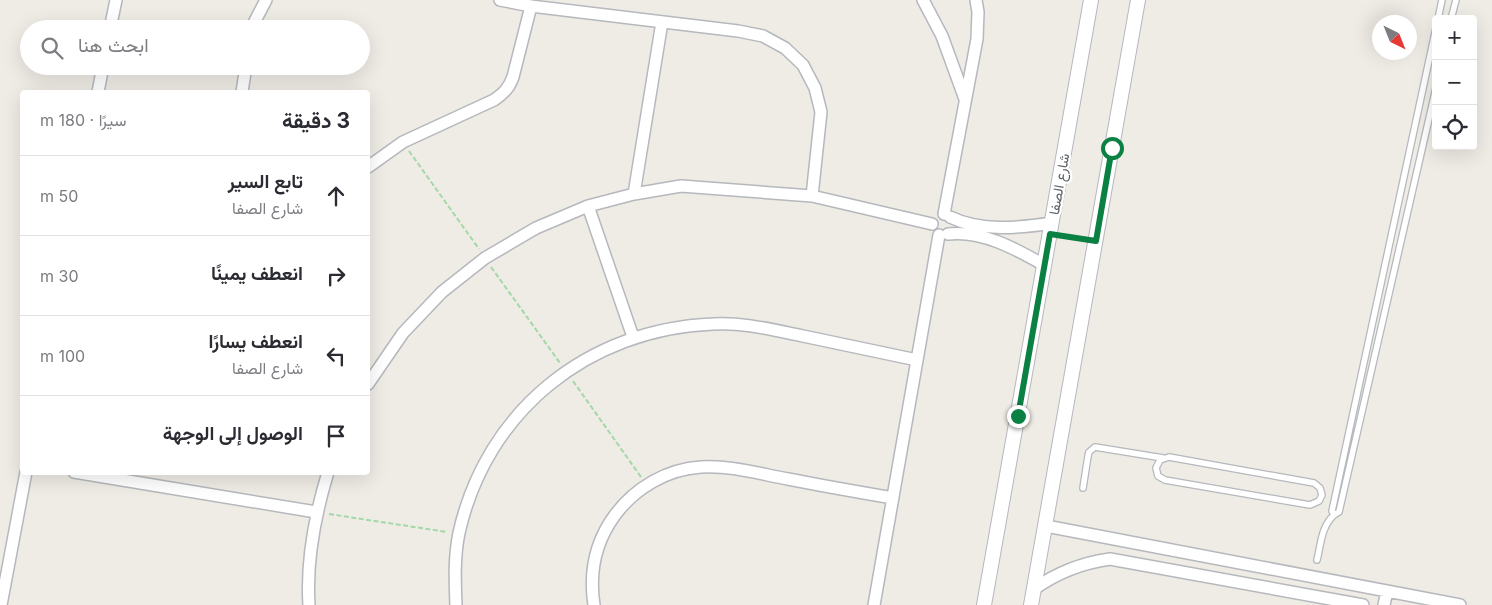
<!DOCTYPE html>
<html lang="ar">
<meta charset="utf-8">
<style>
body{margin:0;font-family:Inter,Vazirmatn,sans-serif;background:#f7f7f7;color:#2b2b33;direction:rtl}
.controls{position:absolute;right:15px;top:15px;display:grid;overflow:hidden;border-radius:5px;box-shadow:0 5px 20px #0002}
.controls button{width:45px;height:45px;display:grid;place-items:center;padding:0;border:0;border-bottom:1px solid #e1e1e2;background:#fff;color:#2b2b33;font:25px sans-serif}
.compass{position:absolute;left:1372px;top:15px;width:45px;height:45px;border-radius:50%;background:#fff;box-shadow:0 5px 20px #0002;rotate:137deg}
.stop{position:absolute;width:15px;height:15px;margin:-11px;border:4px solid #0b8043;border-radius:50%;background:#fff}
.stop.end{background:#0b8043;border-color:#fff;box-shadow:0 1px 5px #0008}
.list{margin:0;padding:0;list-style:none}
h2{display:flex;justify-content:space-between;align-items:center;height:65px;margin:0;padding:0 20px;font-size:21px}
h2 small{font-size:16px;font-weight:400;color:#7c7c81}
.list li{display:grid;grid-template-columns:32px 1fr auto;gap:15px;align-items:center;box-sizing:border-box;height:80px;padding:0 20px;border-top:1px solid #e1e1e2}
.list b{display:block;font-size:19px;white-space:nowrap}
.list p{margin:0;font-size:16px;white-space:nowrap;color:#7c7c81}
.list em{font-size:16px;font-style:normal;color:#7c7c81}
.icon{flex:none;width:28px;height:28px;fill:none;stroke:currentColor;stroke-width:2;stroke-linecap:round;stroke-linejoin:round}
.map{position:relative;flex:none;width:1492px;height:605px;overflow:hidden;direction:ltr}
.search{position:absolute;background:#fff;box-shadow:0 5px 20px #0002;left:20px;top:20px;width:350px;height:55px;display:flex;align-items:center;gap:12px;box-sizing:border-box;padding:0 18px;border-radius:28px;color:#7c7c81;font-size:19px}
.panel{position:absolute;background:#fff;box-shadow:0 5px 20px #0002;left:20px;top:90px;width:350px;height:385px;border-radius:5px;direction:rtl}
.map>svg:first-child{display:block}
</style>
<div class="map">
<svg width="1492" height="605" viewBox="0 0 1492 605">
<rect width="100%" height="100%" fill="#efebe5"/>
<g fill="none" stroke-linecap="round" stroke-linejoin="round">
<g stroke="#b5b8bc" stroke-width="8">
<path id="service" d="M1438 19 1442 0
M1451 19 1456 0
M1436 28 1332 511 1334 515 1339 512 1436 88
M1169 457 1314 483 1320 488 1322 495 1319 501 1310 505 1165 480 1158 476 1156 468 1160 460Z
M1083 488 1088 456 1089 452 1095 447 1163 458
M1317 560C1321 544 1321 527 1334 515"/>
</g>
<g stroke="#b5b8bc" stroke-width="14">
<path id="minor" d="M500 0 531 6 738 31 763 36 785 48 803 65 815 88 821 112 812 196
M923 0 942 36 965 99
M110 29 116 0
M253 29 255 21 266 0
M98 92 103 66
M242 92 246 66
M368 167 403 142 494 100C504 93 509 88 513 77L531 6
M634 194 662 22
M588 206 633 337
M944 214 977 39 978 12 976 0
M950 217C981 232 1019 228 1052 223
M948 234C982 230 1016 249 1044 265
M368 384 403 333 442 292 485 258 536 228 588 206 634 194 681 186 812 196 932 224
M74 472 316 512
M1046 526 1460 605
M1034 589C1058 572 1081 563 1110 559L1363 605
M1 605 26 472
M309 605C306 560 315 515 328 472
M456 605C455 581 454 557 459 533 486 411 588 329 713 324 743 322 773 330 803 336 841 344 879 352 917 360
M594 605C589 572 595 542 615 515 635 488 667 469 701 467 730 465 760 474 788 479 823 486 858 492 893 498
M874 605 939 235
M1384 605 1387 591"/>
</g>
<g stroke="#b5b8bc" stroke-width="16">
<path id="tertiary" d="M984 605 1091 0
M1031 605 1138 0"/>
</g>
<path stroke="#a3d9a8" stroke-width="2" stroke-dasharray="5 2.5" stroke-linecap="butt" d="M409 151 479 249
M1062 236 1082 239
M491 267 560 363
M573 381 641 477
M329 514 447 532"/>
<use href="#service" stroke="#fff" stroke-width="5.5"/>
<use href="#minor" stroke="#fff" stroke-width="11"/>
<use href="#tertiary" stroke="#fff" stroke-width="14"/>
</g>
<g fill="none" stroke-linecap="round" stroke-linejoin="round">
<path stroke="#0b8043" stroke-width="6" d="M1018 416 1050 234 1096 241 1112 148"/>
</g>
<g text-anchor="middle" stroke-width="4.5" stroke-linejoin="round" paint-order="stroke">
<g font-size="14" fill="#5c6265" stroke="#fff">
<text transform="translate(1059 184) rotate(-80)" y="5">شارع الصفا</text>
</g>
</g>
</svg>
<div class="controls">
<button>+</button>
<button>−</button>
<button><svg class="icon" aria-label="locate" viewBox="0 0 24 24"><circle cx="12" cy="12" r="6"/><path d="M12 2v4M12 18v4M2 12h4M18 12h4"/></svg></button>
</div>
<svg class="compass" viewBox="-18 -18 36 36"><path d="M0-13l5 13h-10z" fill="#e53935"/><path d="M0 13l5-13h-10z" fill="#7c7c81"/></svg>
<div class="stop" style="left:1112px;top:148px"></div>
<div class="stop end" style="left:1018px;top:416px"></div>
<div class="search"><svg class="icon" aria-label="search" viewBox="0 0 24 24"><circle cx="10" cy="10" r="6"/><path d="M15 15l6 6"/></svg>ابحث هنا</div>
<section class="panel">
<h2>3 دقيقة<small>سيرًا · 180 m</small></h2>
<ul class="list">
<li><svg class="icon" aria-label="ahead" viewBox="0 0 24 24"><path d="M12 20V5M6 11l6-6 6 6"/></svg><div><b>تابع السير</b><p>شارع الصفا</p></div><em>50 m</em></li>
<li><svg class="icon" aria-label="right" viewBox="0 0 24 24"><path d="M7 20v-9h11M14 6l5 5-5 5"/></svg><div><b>انعطف يمينًا</b></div><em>30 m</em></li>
<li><svg class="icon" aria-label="left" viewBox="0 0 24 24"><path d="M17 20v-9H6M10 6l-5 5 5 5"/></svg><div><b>انعطف يسارًا</b><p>شارع الصفا</p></div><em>100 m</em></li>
<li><svg class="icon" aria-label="arrive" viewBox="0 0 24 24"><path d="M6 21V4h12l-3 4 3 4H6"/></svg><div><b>الوصول إلى الوجهة</b></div></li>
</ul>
</section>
</div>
